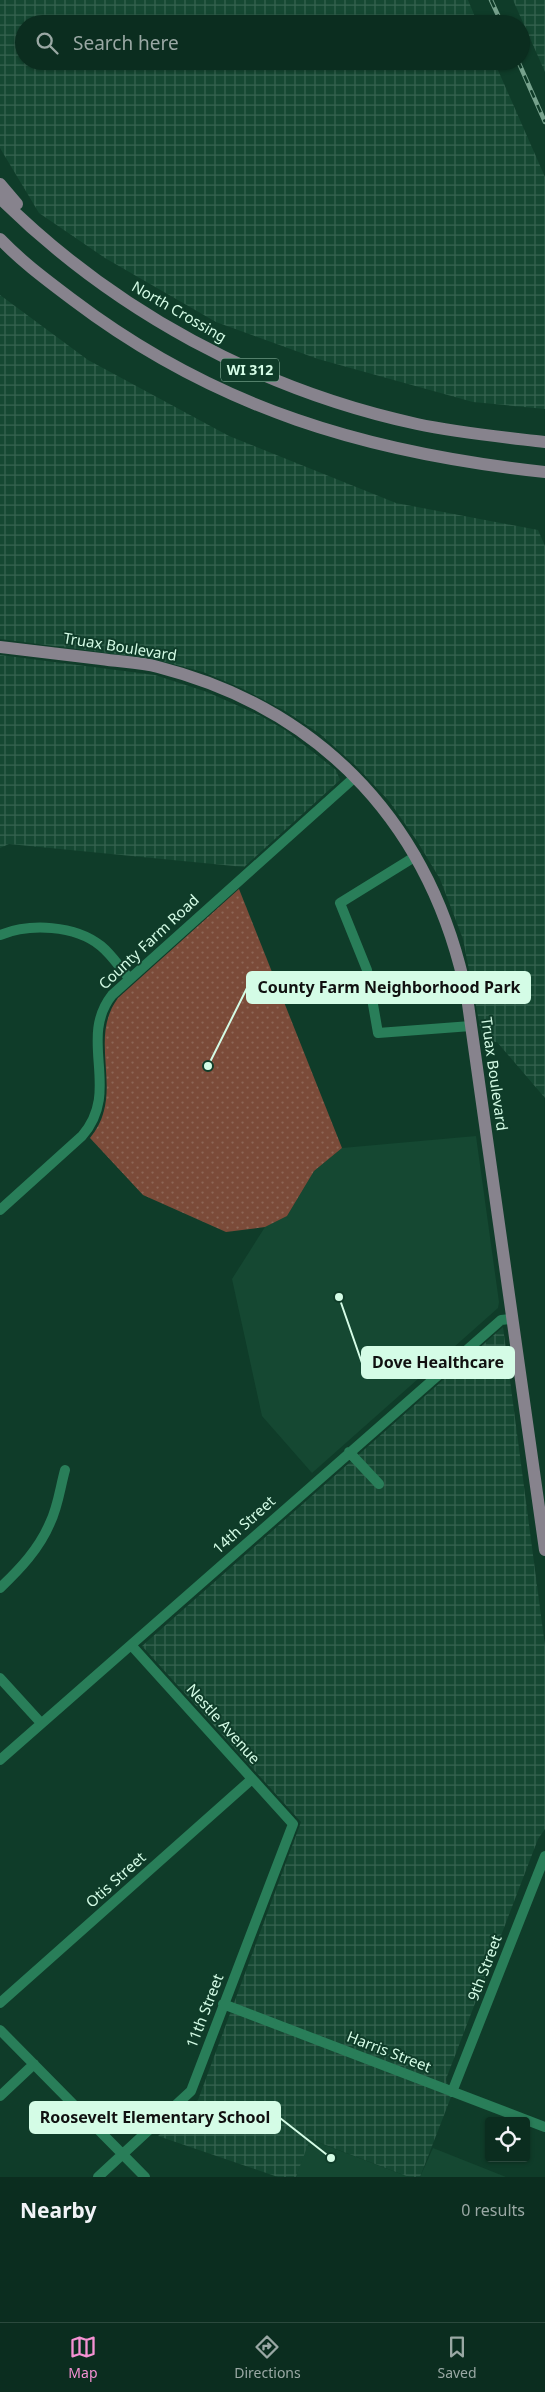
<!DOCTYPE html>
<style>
body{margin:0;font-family:"Noto Sans",sans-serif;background:#19392c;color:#f1f3f6}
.controls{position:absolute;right:15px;bottom:15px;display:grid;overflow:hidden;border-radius:5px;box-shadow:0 1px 4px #0004}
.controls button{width:45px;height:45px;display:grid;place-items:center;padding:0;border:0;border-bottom:1px solid #2b493d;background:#0b2d1f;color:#f1f3f6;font:25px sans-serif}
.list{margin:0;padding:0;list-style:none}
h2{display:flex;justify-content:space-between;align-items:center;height:65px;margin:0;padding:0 20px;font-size:21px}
h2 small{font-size:16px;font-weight:400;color:#9aa8a4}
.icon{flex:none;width:28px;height:28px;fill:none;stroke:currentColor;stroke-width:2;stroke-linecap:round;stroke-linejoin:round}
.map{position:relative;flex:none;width:545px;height:2177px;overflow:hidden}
.search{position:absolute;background:#0b2d1f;box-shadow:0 1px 4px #0004;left:15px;right:15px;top:15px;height:55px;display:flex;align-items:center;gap:12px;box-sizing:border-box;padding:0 18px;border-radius:28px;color:#9aa8a4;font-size:19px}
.sheet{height:145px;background:#0b2d1f}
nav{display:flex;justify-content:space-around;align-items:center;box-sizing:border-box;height:70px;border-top:1px solid #2b493d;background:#0b2d1f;font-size:14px;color:#9aa8a4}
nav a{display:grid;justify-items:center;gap:2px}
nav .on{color:#f591d3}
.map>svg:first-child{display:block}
</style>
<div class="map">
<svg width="545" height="2177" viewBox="0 0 545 2177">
<defs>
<pattern id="industrial-grid" width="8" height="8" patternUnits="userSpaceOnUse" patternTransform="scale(1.25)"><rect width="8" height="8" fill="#154832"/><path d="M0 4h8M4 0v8" fill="none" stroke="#366350"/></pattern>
<pattern id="park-dots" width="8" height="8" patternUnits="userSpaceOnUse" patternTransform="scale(1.25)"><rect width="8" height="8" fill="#7b4b39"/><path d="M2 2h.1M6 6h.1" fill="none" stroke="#8d6656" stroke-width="1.8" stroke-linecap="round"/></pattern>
</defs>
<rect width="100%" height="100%" fill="#0f3c29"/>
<path fill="#154832" d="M476 1136 499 1302 498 1308 312 1473 262 1416 232 1279 265 1227 287 1216 314 1171 342 1148Z
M309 2139 409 2177H296Z
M433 2148 506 2177H420Z"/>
<path fill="url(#industrial-grid)" d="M0 0H468L478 24H24V61H494L545 177V409L473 402 318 359 216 322 105 258 39 213 0 148Z
M513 0H545V72Z
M0 295 88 360 229 436 396 503 538 530 545 546V1098L497 1042H483L463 939 440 879 417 841 389 801 356 766 320 734 285 711 241 688 203 672 154 659 0 639Z
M0 655 155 675 207 692 261 716 285 730 336 770 340 780 244 867 9 844 0 848Z
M503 1327 545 1646V1829L538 1839 446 2079 451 2097 420 2177H409L310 2139 296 2177H278L158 2136 198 2100 301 1822 142 1646Z"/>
<path fill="url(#park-dots)" d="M239 889 342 1148 314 1171 287 1216 265 1227 226 1232 143 1195 90 1138C127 1094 86 1041 118 998Z"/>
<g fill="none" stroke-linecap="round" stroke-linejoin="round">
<path stroke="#297e59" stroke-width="10" d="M416 856 340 903 367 970 378 1033 471 1026
M0 935C30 923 75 925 101 946 112 955 120 968 130 979
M0 1210 82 1136C122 1091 77 1039 112 995L355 777
M349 1452 379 1484
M0 1588C20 1569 39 1549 50 1523 58 1507 60 1488 65 1470
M0 1678 41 1723
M0 1760 501 1320 511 1319
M0 2003 252 1779
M223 2004 545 2127
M0 2030 145 2177
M452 2092 545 1856
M0 2096 34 2064
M98 2177 191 2091 293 1824 131 1645"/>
<path stroke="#87838d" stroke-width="12" d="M0 184 17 204
M0 198C114 311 260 390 417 424 459 433 502 437 545 442
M0 239C22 262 48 281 73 300 217 409 368 453 545 472
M0 647C34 651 68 655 101 659 120 662 140 662 158 667 326 710 433 829 467 997L545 1550"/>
<g stroke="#76a18c" stroke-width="4.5">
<path id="rail" d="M491 0 502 24
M518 61 545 122"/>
</g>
<use href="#rail" stroke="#0f3c29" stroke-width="2.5" stroke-dasharray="8" stroke-linecap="butt"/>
</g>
<g text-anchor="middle" stroke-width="4" stroke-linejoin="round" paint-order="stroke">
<rect fill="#0f3c29" stroke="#99c2ad" stroke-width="1" x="221" y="358.5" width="58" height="23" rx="4"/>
<g font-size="14" font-weight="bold" fill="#d4fce6">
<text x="250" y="375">WI 312</text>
</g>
<g font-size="15" fill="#d4fce6" stroke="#0f3c29">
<text transform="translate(179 312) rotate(30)" y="5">North Crossing</text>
<text transform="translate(120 647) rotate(9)" y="5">Truax Boulevard</text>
<text transform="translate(149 942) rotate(-43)" y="5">County Farm Road</text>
<text transform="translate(494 1074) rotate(82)" y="5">Truax Boulevard</text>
<text transform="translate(244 1525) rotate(-42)" y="5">14th Street</text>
<text transform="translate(223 1724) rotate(48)" y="5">Nestle Avenue</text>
<text transform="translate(116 1880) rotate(-42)" y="5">Otis Street</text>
<text transform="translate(485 1968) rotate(-69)" y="5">9th Street</text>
<text transform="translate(205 2011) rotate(-69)" y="5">11th Street</text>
<text transform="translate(389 2052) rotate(21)" y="5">Harris Street</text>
</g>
</g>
<path fill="none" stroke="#d4fce6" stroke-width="2" d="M208 1066L247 988M339 1297L362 1363M331 2158L280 2118"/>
<g fill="#d4fce6" stroke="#0f3c29" stroke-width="2">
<circle cx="208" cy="1066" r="5"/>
<circle cx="339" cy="1297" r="5"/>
<circle cx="331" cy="2158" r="5"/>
</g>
<g fill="#d4fce6" stroke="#d4fce6" stroke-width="2">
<rect x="247" y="972" width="283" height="31" rx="5"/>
<rect x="362" y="1347" width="152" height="31" rx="5"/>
<rect x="30" y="2102" width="250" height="31" rx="5"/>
</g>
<g font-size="16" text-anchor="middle" font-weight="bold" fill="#111">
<text x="389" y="993">County Farm Neighborhood Park</text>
<text x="438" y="1368">Dove Healthcare</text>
<text x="155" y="2123">Roosevelt Elementary School</text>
</g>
</svg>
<div class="controls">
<button><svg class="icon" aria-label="locate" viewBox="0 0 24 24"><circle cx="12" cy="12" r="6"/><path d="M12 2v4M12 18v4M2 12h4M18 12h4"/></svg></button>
</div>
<div class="search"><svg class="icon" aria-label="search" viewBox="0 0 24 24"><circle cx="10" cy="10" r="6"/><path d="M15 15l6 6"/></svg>Search here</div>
</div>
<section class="sheet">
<h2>Nearby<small>0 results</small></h2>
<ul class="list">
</ul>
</section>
<nav>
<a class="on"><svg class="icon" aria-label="map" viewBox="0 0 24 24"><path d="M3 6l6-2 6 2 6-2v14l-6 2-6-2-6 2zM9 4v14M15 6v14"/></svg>Map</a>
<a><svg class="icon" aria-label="directions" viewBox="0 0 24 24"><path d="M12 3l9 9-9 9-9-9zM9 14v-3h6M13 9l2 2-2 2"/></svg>Directions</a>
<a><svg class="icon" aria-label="saved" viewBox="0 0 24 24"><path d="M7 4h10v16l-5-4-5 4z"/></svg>Saved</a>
</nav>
